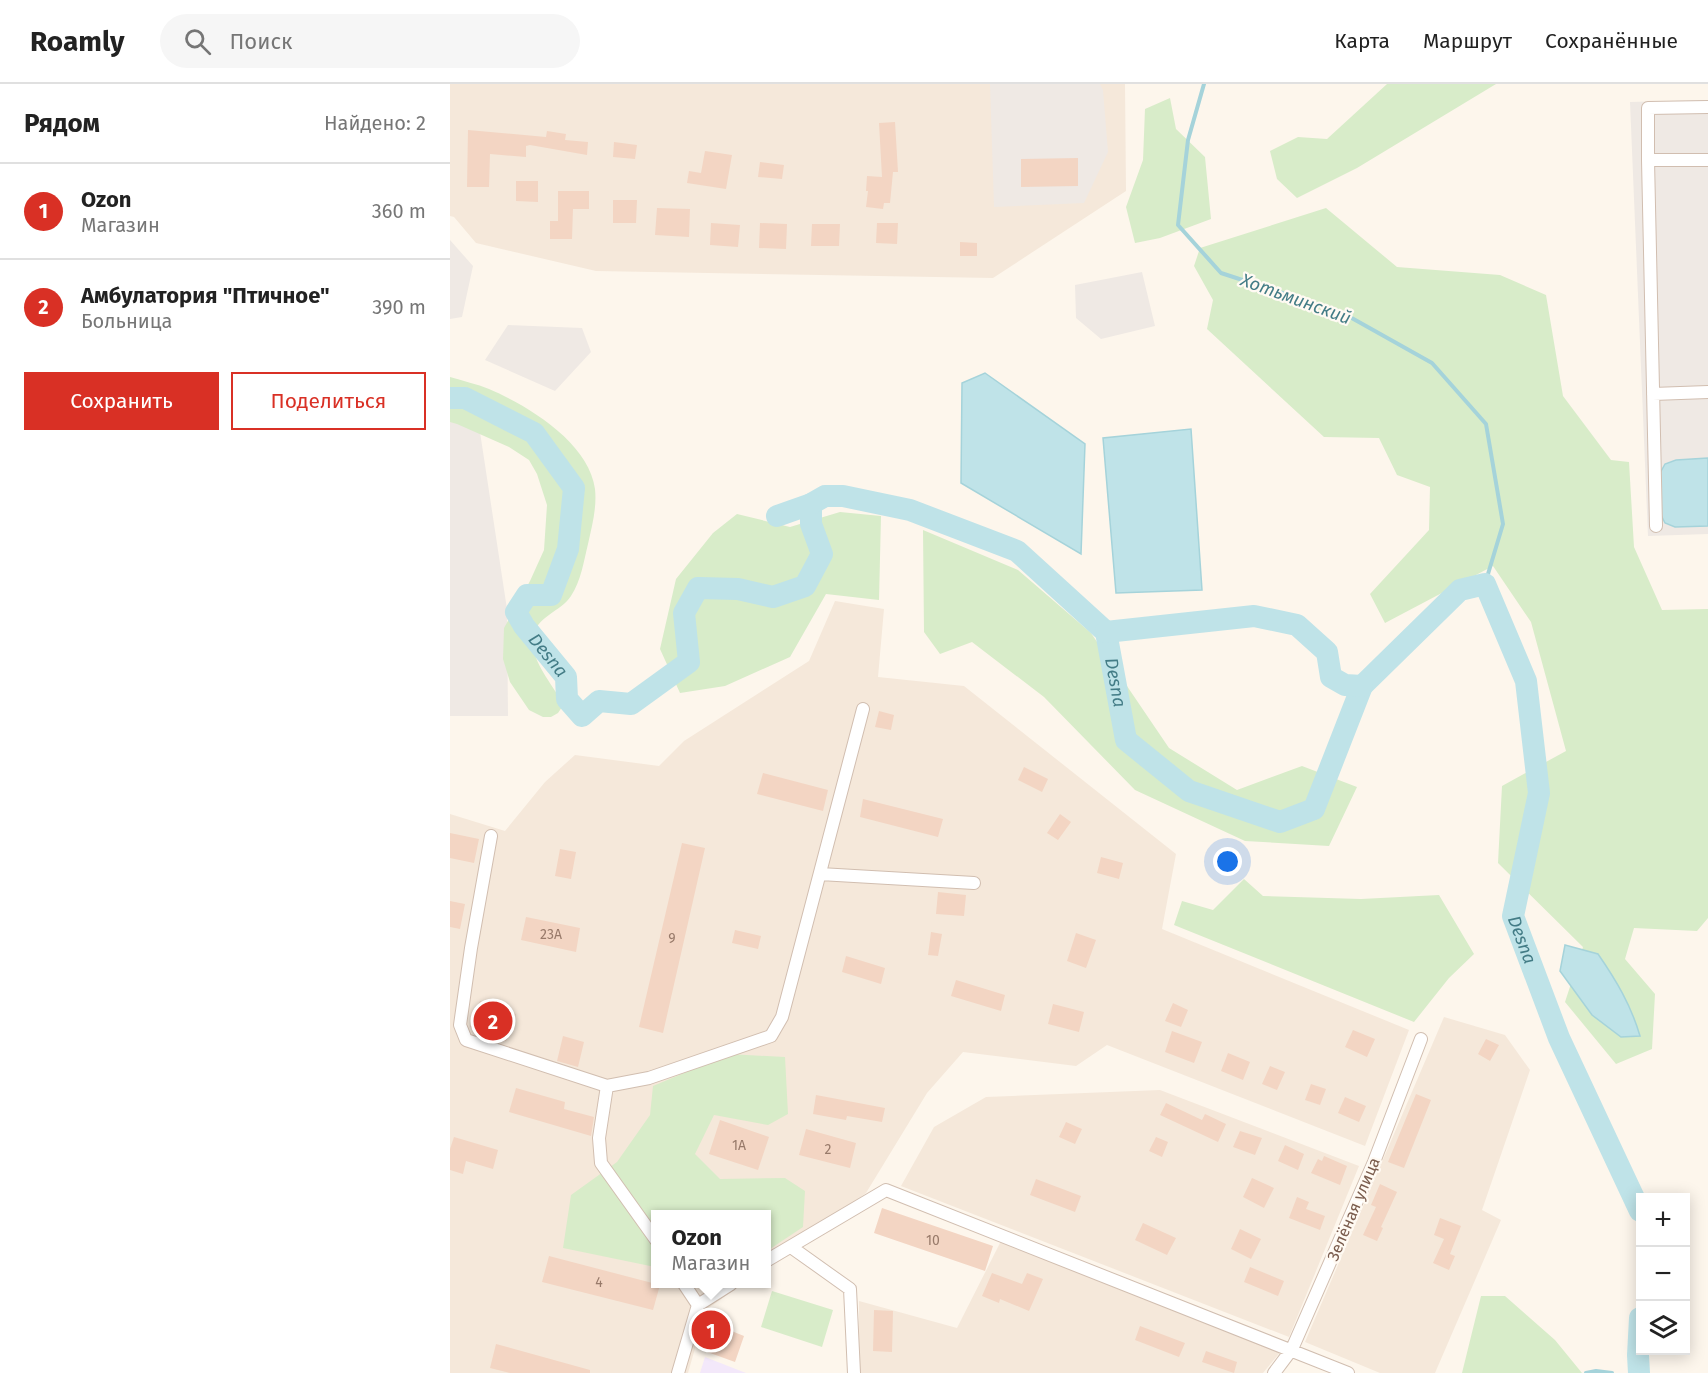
<!DOCTYPE html>
<html lang="ru">
<meta charset="utf-8">
<style>
body{margin:0;font-family:"Fira Sans",sans-serif;background:#f6f6f6;color:#222}
.controls{position:absolute;right:18px;bottom:18px;display:grid;overflow:hidden;border-radius:0px;box-shadow:0 3px 15px #0003}
.controls button{width:54px;height:54px;display:grid;place-items:center;padding:0;border:0;border-bottom:2px solid #e0e0e0;background:#fff;color:#222;font:30px sans-serif}
.you{position:absolute;left:778px;top:778px;width:21px;height:21px;margin:-15px;border:4px solid #fff;border-radius:50%;background:#1a73e8;box-shadow:0 0 0 9px #1a73e833}
.badge{display:grid;place-items:center;width:39px;height:39px;border-radius:50%;background:#d93025;color:#fff;font-size:20px;font-weight:700}
.pin{position:absolute;translate:-50% -50%;border:3px solid #fff;box-shadow:0 2px 6px #0006}
.popup{position:absolute;left:201px;top:1126px;width:120px;height:78px;box-sizing:border-box;display:grid;place-content:center;border-radius:0px;background:#fff;filter:drop-shadow(0 2px 4px #0005);font-size:20px;white-space:nowrap;color:#767676}
.popup b{font-size:22px;color:#222}
.popup::after{content:'';position:absolute;left:50%;top:100%;margin-left:-12px;border:12px solid transparent;border-top-color:#fff}
.list{margin:0;padding:0;list-style:none}
h2{display:flex;justify-content:space-between;align-items:center;height:78px;margin:0;padding:0 24px;font-size:26px}
h2 small{font-size:20px;font-weight:400;color:#767676}
.list li{display:grid;grid-template-columns:39px 1fr auto;gap:18px;align-items:center;box-sizing:border-box;height:96px;padding:0 24px;border-top:2px solid #e0e0e0}
.list b{display:block;font-size:22px;white-space:nowrap}
.list p{margin:0;font-size:20px;white-space:nowrap;color:#767676}
.list em{font-size:20px;font-style:normal;color:#767676}
.actions{display:flex;gap:12px;padding:18px 24px}
.actions a{flex:1;padding:14px 0;border:2px solid #d93025;border-radius:0px;text-align:center;font-size:21px;color:#d93025}
.actions .main{background:#d93025;color:#fff}
.icon{flex:none;width:33px;height:33px;fill:none;stroke:currentColor;stroke-width:2;stroke-linecap:round;stroke-linejoin:round}
.map{position:relative;flex:none;width:1258px;height:1289px;overflow:hidden}
header{display:flex;align-items:center;gap:36px;box-sizing:border-box;height:84px;padding:0 30px;background:#fff;border-bottom:2px solid #e0e0e0}
header strong{font-size:28px}
nav{display:flex;gap:33px;margin-inline-start:auto;font-size:21px}
.search{width:420px;height:54px;background:#f6f6f6;display:flex;align-items:center;gap:15px;box-sizing:border-box;padding:0 21px;border-radius:33px;color:#767676;font-size:22px}
main{display:flex}
aside{flex:1;background:#fff}
.map>svg:first-child{display:block}
</style>
<header>
<strong>Roamly</strong>
<div class="search"><svg class="icon" aria-label="search" viewBox="0 0 24 24"><circle cx="10" cy="10" r="6"/><path d="M15 15l6 6"/></svg>Поиск</div>
<nav><a>Карта</a><a>Маршрут</a><a>Сохранённые</a></nav>
</header>
<main>
<aside>
<h2>Рядом<small>Найдено: 2</small></h2>
<ul class="list">
<li><span class="badge">1</span><div><b>Ozon</b><p>Магазин</p></div><em>360 m</em></li>
<li><span class="badge">2</span><div><b>Амбулатория &quot;Птичное&quot;</b><p>Больница</p></div><em>390 m</em></li>
</ul>
<div class="actions"><a class="main">Сохранить</a><a>Поделиться</a></div>
</aside>
<div class="map">
<svg width="1258" height="1289" viewBox="0 0 1258 1289">
<rect width="100%" height="100%" fill="#fdf6ec"/>
<path fill="#f5e8da" d="M0 0H675L676 107 543 194 146 187 26 159 4 133 0 132Z
M385 517 434 525 428 593 514 602 726 770 712 845 959 946 915 1062 657 961 626 982 513 968 477 1009 416 1109 317 1182 316 1130H206V1200H292L256 1226 238 1289H0V730L55 747 95 698 125 671 209 682 234 657 359 577Z
M994 933 1055 951 1080 986 1032 1126 1051 1136 985 1289H930L855 1258Z
M710 1006 909 1082 839 1253 451 1102 484 1043 536 1013Z
M552 1155 832 1266 813 1289H409V1217L507 1244Z"/>
<path fill="#efe9e4" d="M540 0H650L653 6 658 68 634 119 544 123Z
M1258 16V450L1198 452 1180 18Z
M0 156 23 182 12 233 0 235Z
M692 188 705 242 651 255 626 234 625 201Z
M58 241 132 244 141 268 105 307 35 276Z
M28 335 57 525 58 632H0V337Z"/>
<path fill="#f3e8fa" d="M255 1273 296 1289H250Z"/>
<path fill="#d8ecc9" d="M937 0H1046L907 84 847 114 827 95 820 67 848 53 877 55Z
M720 14 726 45 755 73 761 135 710 154 685 159 676 123 693 76 695 25Z
M876 124 947 183 1050 191 1096 211 1113 312 1161 376 1179 378 1184 463 1212 526 1258 525V834L1247 847 1184 844 1175 875 1205 910 1202 965 1166 980 1115 918 1133 863 1048 779 1052 702 1116 667 1081 538 1043 482 935 539 920 510 979 446 980 403 947 391 929 354 874 353 757 245 763 216 744 182 750 164Z
M0 293C13 297 27 300 39 305 79 322 139 359 145 405 147 424 142 442 138 460 134 476 131 497 121 512 111 528 85 532 83 555 81 576 101 599 111 616L112 623 108 629 101 633H93L79 626 60 598 53 575 54 544 80 497 94 466 97 421 87 390 79 376 59 363 7 340 0 338Z
M390 428 431 432 429 516 376 510 340 573 275 602 230 609 210 565 226 495 263 449 287 430 340 443Z
M473 446 568 486 641 549 719 664 787 706 852 682 907 703 879 762 795 757 685 706 594 613 522 558 490 570 474 548Z
M794 795 813 812 911 815 989 811 1024 870 999 894 964 938 724 841 732 817 763 826Z
M279 970 335 973 338 1030 318 1041 264 1031 245 1070 270 1095 335 1094 355 1107 353 1143 317 1167 316 1130H206L205 1183 113 1164 121 1111 167 1078 200 1031 203 1002Z
M322 1207 383 1226 372 1263 311 1243Z
M1031 1212H1055L1105 1256 1132 1289H1012Z"/>
<path fill="#bfe3e8" stroke="#a5d3da" stroke-width="1.5" d="M535 289 635 360 631 470 511 399 512 299Z
M741 345 752 506 666 509 653 354Z
M1258 374V442L1225 443 1215 439 1210 429 1209 391 1215 380 1226 376Z
M1115 861 1148 870C1166 896 1181 921 1190 952L1171 953 1142 931 1110 887Z"/>
<g fill="none" stroke-linecap="round" stroke-linejoin="round">
<path stroke="#a5d3da" stroke-width="4" d="M754 0 738 56 728 141 771 189 891 228 982 279 1036 340 1053 440 1035 500
M1136 1289 1146 1287 1162 1289"/>
<g stroke="#bfe3e8" stroke-width="22">
<path id="s1" d="M0 314H15L84 349 124 404 118 465 101 511H77L66 528 74 542 116 593 117 615 132 632 149 617 181 620 239 578 234 529 248 504 288 505 323 513 355 502 372 470 361 440V420L375 412H393L460 426 567 467 656 548 676 656 739 707 830 738 864 725 912 602 1010 506 1035 500 1076 597 1089 709 1063 832 1109 954 1190 1127"/>
<path d="M327 432 361 420"/>
<path d="M656 548 804 532 847 541 877 568 881 593 895 601 912 602"/>
<path d="M1189 1289 1188 1271 1190 1234"/>
</g>
</g>
<path fill="#f3d5c3" d="M445 38 448 88H443L440 119H434L433 125 416 123 418 107H416L417 92 432 93 429 39Z
M18 46 96 53 97 47 116 50 115 56 138 58 137 71 80 61 76 62V73L40 70 39 103H17Z
M164 58 187 61 185 75 163 73Z
M255 67 282 71 276 105 237 99 239 87 251 89Z
M628 74V102L571 103V75Z
M310 78 334 81 332 95 308 93Z
M66 97H88V118L66 117Z
M108 107H139V125H123L122 155H100V137H108Z
M163 116H187L186 139H163Z
M207 124 240 125 239 153 205 151Z
M261 139 290 141 288 163 260 161Z
M310 139 337 140 336 165 309 164Z
M427 139H448L447 160 426 159Z
M362 140H390L389 162H361Z
M510 158 527 159V172H510Z
M429 627 444 631 441 646 425 643Z
M574 683 598 695 592 708 568 696Z
M313 689 378 706 373 727 307 710Z
M413 715 493 735 488 753 410 733Z
M610 730 621 738 608 756 597 749Z
M0 749 29 755 24 779 0 774Z
M232 759 255 764 213 949 189 943Z
M110 765 126 768 121 795 105 792Z
M651 773 673 779 669 795 647 789Z
M488 808 516 811 514 832 486 830Z
M0 817 15 820 10 845 0 843Z
M76 833 130 844 126 868 71 856Z
M285 846 311 852 308 865 282 859Z
M481 848 492 850 488 872 478 871Z
M626 849 646 856 636 884 617 877Z
M396 872 435 884 431 900 392 888Z
M506 896 555 911 551 927 501 912Z
M30 917 66 930 56 957 20 943Z
M723 919 738 926 731 943 715 937Z
M603 920 634 928 629 948 598 940Z
M903 946 925 955 917 973 895 963Z
M722 947 752 958 744 979 715 968Z
M113 952 134 958 128 983 107 977Z
M1036 955 1049 961 1040 977 1028 970Z
M778 969 800 978 793 996 771 987Z
M820 982 835 988 827 1006 812 1000Z
M861 1000 876 1005 870 1021 855 1016Z
M66 1004 115 1018 114 1025 144 1033 141 1052 59 1028Z
M966 1010 981 1016 954 1084 938 1078Z
M366 1011 435 1024 432 1038 397 1032 396 1036 363 1030Z
M895 1013 916 1022 909 1038 888 1029Z
M716 1019 752 1036 755 1030 776 1040 768 1058 710 1031Z
M270 1036 319 1053 308 1086 259 1070Z
M616 1038 632 1045 625 1060 609 1053Z
M356 1045 406 1059 400 1084 349 1071Z
M790 1047 812 1054 805 1071 783 1063Z
M4 1053 48 1066 43 1085 16 1077 13 1090 0 1086V1065Z
M706 1053 718 1058 712 1073 699 1067Z
M835 1061 854 1070 848 1086 828 1077Z
M874 1072 897 1082 890 1101 861 1089 868 1075 872 1077Z
M802 1094 824 1104 814 1124 793 1113Z
M586 1095 631 1112 625 1128 580 1111Z
M930 1100 947 1108 931 1143 933 1144 927 1157 913 1151 926 1123 921 1121Z
M847 1113 859 1118 856 1125 875 1132 870 1146 839 1134Z
M432 1124 543 1162 535 1187 424 1149Z
M990 1134 1011 1142 1000 1170 1005 1172 999 1186 983 1179 994 1155 984 1151Z
M693 1139 726 1154 717 1171 685 1156Z
M790 1145 811 1155 801 1175 781 1165Z
M99 1172 210 1201 203 1226 92 1198Z
M800 1183 834 1197 828 1212 794 1198Z
M542 1189 572 1200 577 1189 593 1195 579 1227 550 1215 549 1219 532 1212Z
M424 1226 443 1227 442 1268 423 1267Z
M259 1238 294 1252 285 1278 249 1265Z
M690 1242 735 1259 729 1273 685 1256Z
M46 1260 140 1286V1289H60L40 1284Z
M756 1267 787 1278 784 1289 752 1278Z"/>
<g fill="none" stroke-linecap="round" stroke-linejoin="round">
<g stroke="#d1beb0" stroke-width="14">
<path id="street" d="M1198 76V24L1258 23
M1203 310 1258 308
M1206 442 1198 76H1258
M41 752 21 864 10 941 16 956 157 1002
M370 790 524 799
M206 1156 151 1079 149 1054 157 1002 199 994 321 952 332 933 413 625
M341 1163 400 1205 404 1289
M316 1177 436 1106 898 1289
M234 1200 248 1221
M228 1289 248 1221 281 1200
M824 1289 842 1265 924 1078 971 955"/>
</g>
<use href="#street" stroke="#fff" stroke-width="12"/>
</g>
<g text-anchor="middle" stroke-width="4.5" stroke-linejoin="round" paint-order="stroke">
<g font-size="14" fill="#987a6a">
<text x="101" y="855">23А</text>
<text x="222" y="859">9</text>
<text x="289" y="1066">1А</text>
<text x="378" y="1070">2</text>
<text x="483" y="1161">10</text>
<text x="149" y="1203">4</text>
</g>
<g font-size="16" fill="#7a5c4d" stroke="#fffaf3">
<text transform="translate(903 1125) rotate(-67)" y="6">Зелёная улица</text>
</g>
<g font-size="18" font-style="italic" fill="#437c86" stroke="#fffaf3">
<text transform="translate(846 215) rotate(20)" y="6">Хотьминский</text>
<text dy="6" stroke="none"><textPath href="#s1" startOffset="369">Desna</textPath></text>
<text dy="6" stroke="none"><textPath href="#s1" startOffset="1233">Desna</textPath></text>
<text dy="6" stroke="none"><textPath href="#s1" startOffset="2169">Desna</textPath></text>
</g>
</g>
</svg>
<div class="controls">
<button>+</button>
<button>−</button>
<button><svg class="icon" aria-label="layers" viewBox="0 0 24 24"><path d="M12 4l9 5-9 5-9-5zM3 14l9 5 9-5"/></svg></button>
</div>
<div class="you"></div>
<div class="pin badge" style="left:261px;top:1246px">1</div>
<div class="popup"><b>Ozon</b>Магазин</div>
<div class="pin badge" style="left:43px;top:937px">2</div>
</div>
</main>
